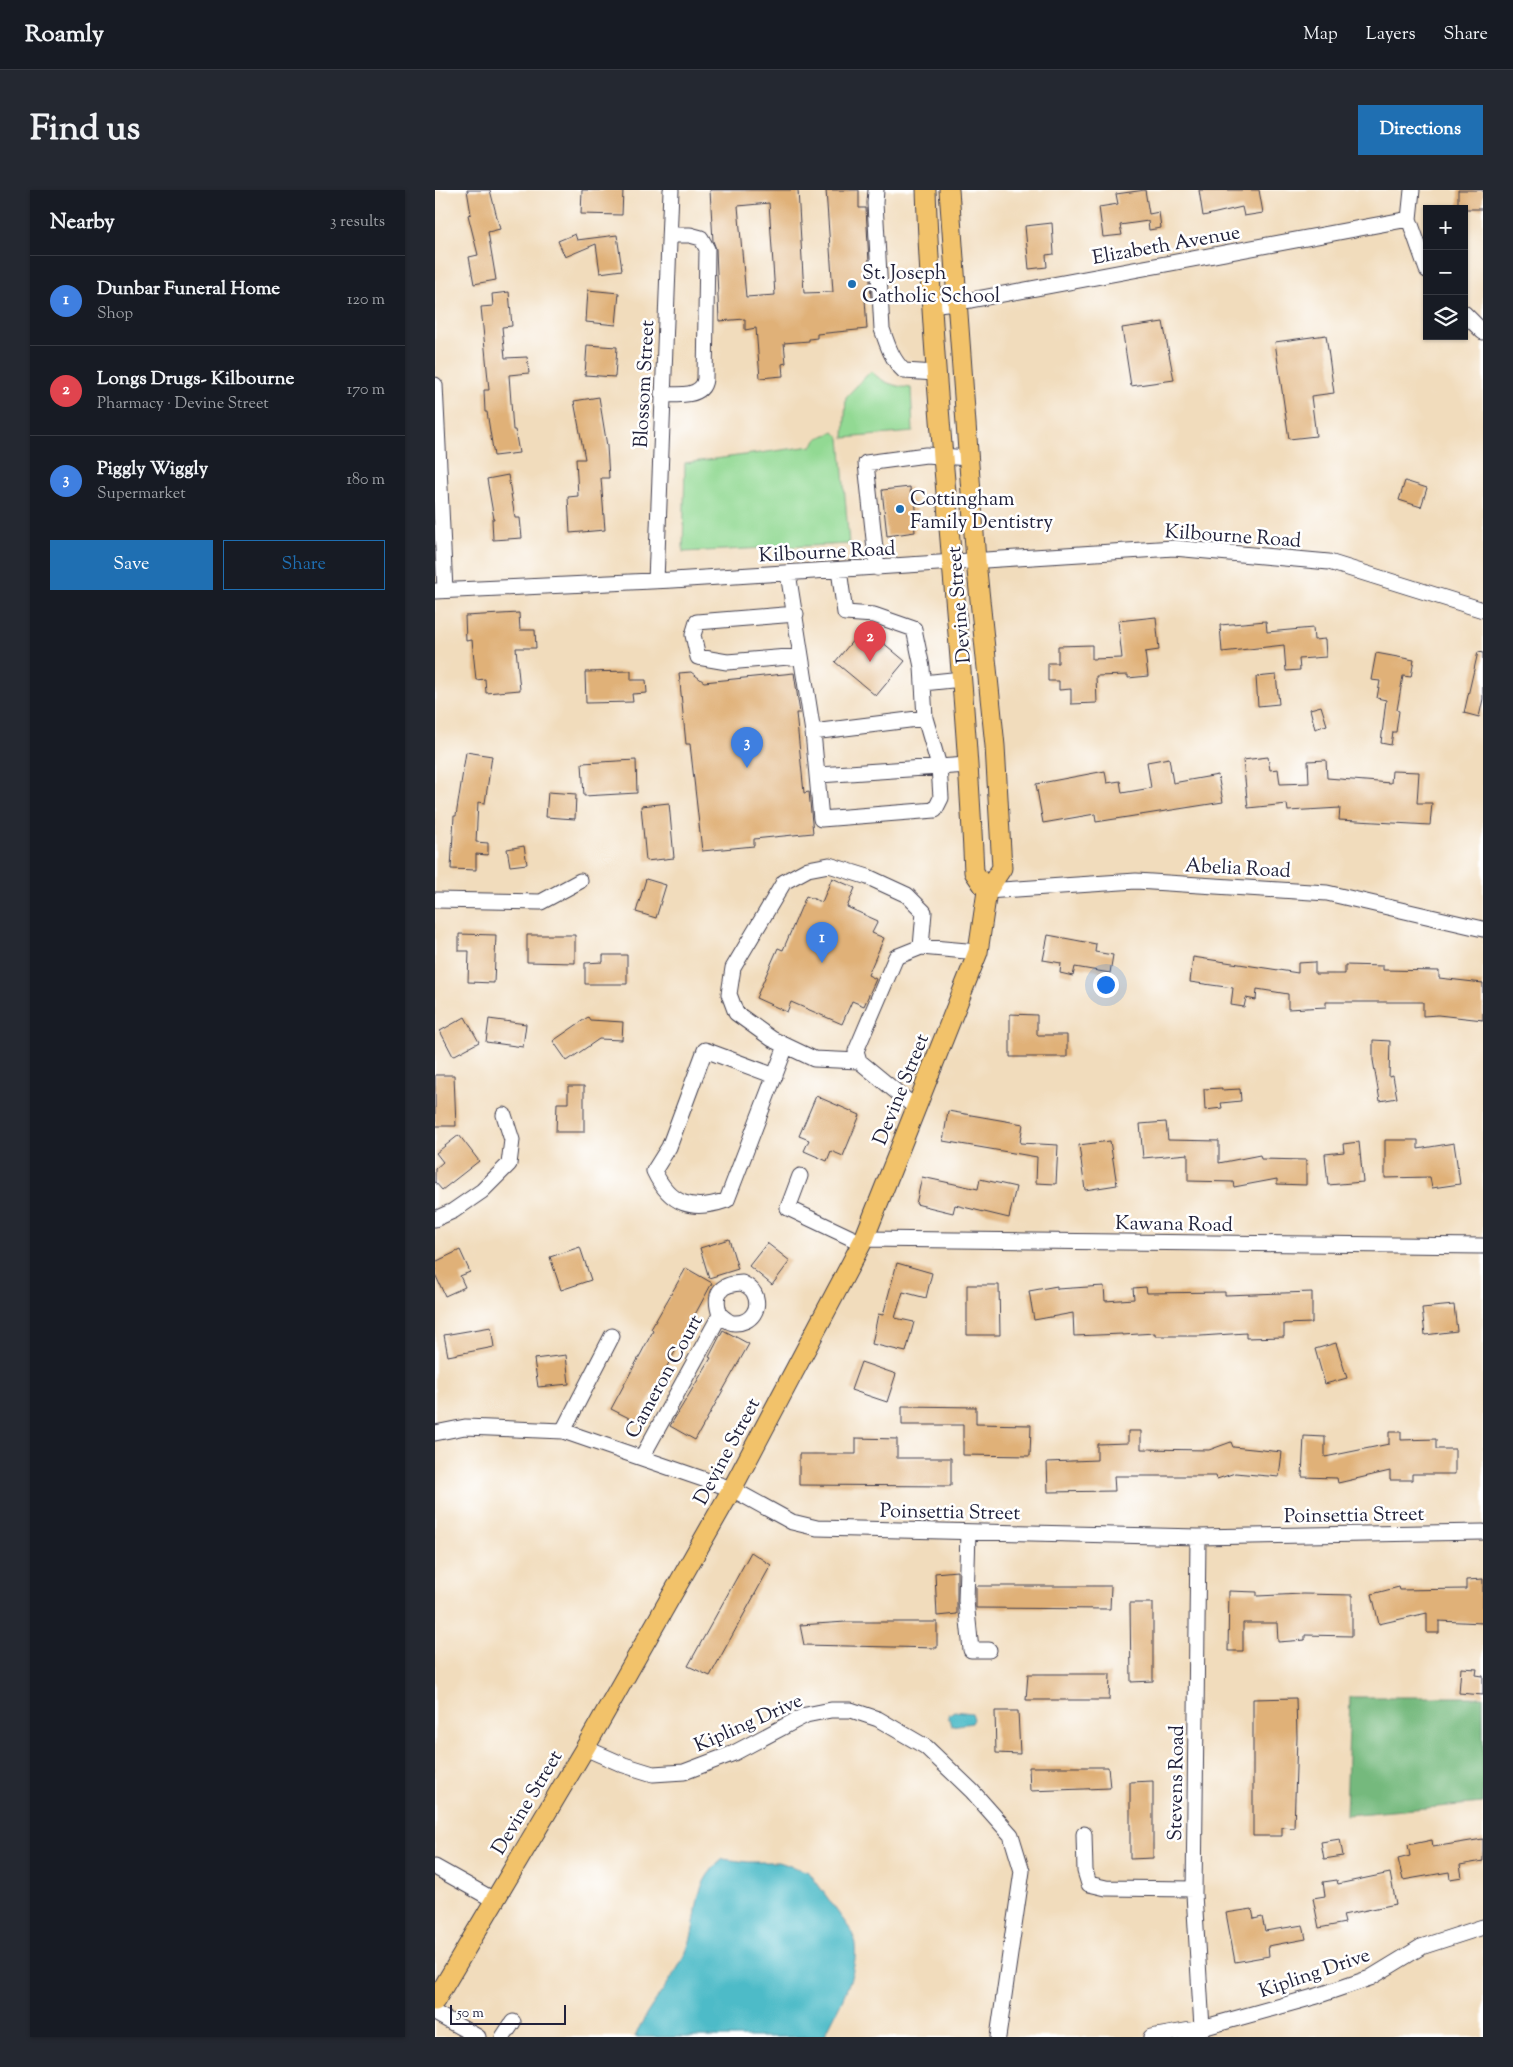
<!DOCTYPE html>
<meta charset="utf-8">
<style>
body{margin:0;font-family:"Sorts Mill Goudy",serif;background:#242831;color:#f1f3f6}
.controls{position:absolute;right:15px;top:15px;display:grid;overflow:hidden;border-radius:0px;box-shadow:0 1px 4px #0004}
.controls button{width:45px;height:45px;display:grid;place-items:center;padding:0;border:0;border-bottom:1px solid #363941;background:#171b24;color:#f1f3f6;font:25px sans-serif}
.scale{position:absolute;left:15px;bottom:12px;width:116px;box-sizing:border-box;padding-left:5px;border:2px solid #22223b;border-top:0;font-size:14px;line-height:18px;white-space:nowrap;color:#22223b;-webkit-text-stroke:4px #fff;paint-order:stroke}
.you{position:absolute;left:670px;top:794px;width:18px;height:18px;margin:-12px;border:4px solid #fff;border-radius:50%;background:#1a73e8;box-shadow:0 0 0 8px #1a73e833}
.badge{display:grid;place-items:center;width:32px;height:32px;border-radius:50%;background:#1f6fb2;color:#fff;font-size:16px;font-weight:700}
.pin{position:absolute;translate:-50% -41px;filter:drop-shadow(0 1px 2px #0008)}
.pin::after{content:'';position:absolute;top:26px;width:18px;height:15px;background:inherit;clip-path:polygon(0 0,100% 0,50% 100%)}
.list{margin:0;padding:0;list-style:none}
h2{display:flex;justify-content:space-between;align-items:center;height:65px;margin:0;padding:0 20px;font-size:21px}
h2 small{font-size:16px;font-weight:400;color:#9ea1a6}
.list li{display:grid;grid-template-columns:32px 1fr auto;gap:15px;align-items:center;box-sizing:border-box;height:90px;padding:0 20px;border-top:1px solid #363941}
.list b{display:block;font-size:19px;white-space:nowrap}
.list p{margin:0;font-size:16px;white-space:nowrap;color:#9ea1a6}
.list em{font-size:16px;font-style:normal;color:#9ea1a6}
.actions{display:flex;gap:10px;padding:15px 20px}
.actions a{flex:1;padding:11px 0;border:1px solid #1f6fb2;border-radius:0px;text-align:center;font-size:18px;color:#1f6fb2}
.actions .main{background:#1f6fb2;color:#fff}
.icon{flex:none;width:28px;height:28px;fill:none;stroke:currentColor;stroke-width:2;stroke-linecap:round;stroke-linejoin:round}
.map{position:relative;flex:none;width:1048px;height:1847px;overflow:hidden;border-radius:0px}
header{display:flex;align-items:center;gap:30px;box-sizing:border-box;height:70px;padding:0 25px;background:#171b24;border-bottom:1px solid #363941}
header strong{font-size:24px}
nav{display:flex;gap:28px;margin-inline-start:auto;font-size:18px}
.intro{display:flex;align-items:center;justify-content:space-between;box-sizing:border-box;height:120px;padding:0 30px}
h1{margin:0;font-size:35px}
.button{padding:12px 22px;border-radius:0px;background:#1f6fb2;color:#fff;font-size:18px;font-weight:700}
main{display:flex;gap:30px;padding:0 30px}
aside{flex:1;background:#171b24;border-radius:0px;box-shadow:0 1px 4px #0004}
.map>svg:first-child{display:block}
</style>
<header>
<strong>Roamly</strong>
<nav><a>Map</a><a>Layers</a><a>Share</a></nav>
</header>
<div class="intro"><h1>Find us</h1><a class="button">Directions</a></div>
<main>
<aside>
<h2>Nearby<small>3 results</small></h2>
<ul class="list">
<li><span class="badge" style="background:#3f7fe0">1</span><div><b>Dunbar Funeral Home</b><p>Shop</p></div><em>120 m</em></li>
<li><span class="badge" style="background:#e0444e">2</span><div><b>Longs Drugs- Kilbourne</b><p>Pharmacy · Devine Street</p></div><em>170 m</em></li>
<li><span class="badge" style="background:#3f7fe0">3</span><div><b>Piggly Wiggly</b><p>Supermarket</p></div><em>180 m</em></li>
</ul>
<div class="actions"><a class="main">Save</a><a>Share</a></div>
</aside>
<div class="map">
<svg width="1048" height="1847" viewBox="0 0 1048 1847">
<rect width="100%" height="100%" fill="#fff"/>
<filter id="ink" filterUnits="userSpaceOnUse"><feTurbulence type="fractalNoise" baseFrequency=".02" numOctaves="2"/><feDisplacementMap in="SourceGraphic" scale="10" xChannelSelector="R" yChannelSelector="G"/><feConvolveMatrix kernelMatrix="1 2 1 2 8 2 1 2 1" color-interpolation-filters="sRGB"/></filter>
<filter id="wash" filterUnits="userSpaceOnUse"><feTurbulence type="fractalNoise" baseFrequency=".0096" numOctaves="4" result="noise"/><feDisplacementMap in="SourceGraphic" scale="20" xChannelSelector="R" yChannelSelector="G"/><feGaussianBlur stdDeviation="1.12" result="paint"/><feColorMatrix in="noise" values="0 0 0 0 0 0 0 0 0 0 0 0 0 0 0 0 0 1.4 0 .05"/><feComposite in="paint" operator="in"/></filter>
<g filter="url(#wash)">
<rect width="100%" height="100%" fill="#f1dcbc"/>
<path fill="#92d993" stroke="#5a7e67" d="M436 181C448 193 458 196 476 198L478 242 409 248 411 207Z
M399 242 405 248 414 354 248 362 250 273 377 256 383 248Z"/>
<path fill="#75b97d" stroke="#4c6e5c" d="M915 1507H1048V1613L911 1625Z"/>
<path fill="#4ebbc8" stroke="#386e82" d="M519 1521 537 1523 539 1529 537 1533 516 1536 513 1525Z
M288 1669 313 1672H343L374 1682 417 1742C430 1776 403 1816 389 1847H200C212 1816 238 1792 251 1762 267 1725 253 1697 288 1669Z"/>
<g id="blocks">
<path fill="#e0b178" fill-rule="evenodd" d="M32 0H55L65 39 53 42 61 90 39 94 34 67 43 65 33 25 36 24Z
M147 0H188L187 25 146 24Z
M275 0H363L369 103 398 102 391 0H424V18H431L436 109H430L432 139 382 144V148L374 149V151L349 153 351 173 347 174 348 186 325 188 321 138 310 140V129L284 131 281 59 278 51ZM334 13 340 105 311 107 303 16Z
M710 0 714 24 724 22 726 38 714 40 713 31 685 35 687 45 668 47 664 17 683 14 681 4Z
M764 0H824L828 23 809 26 807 17 768 26Z
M1023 0H1048V19H1023Z
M617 33 619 64 611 65 612 77 594 79 590 36Z
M140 44 142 50 182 45 187 80 165 83 161 54 130 67 123 51Z
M153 100 184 103 181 135 151 132Z
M74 102 77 136 67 137 70 168 92 167 94 183 74 185 78 240H80L84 263 59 266 52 222H50L49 200H54L46 117 58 116 57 104Z
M728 132 739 190 696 196 687 138Z
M891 145 899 203 876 206 881 246 854 249 840 152Z
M152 155 182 157 180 187 150 185Z
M164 207 172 256 174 288H166L170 340 135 343 133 307 143 306 141 269H150L139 211Z
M73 285 80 328H85L87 348 58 350 57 329H59L52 289Z
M970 291 992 298 986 317 964 310Z
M475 297 476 309 480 308 482 330 479 331 480 342 452 346 447 300Z
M84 423 85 440H100L101 458H81L85 500 51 503 50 489 41 490 37 450 31 451 30 426Z
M721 427 724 460 710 462 713 486 693 488V485L661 486 662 513 636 514V499L624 500V491H613V473H623V456L657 455V469L687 468 683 431Z
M831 431 832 442 878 438 879 450 890 449 891 467 864 469 865 480 851 481 849 455 787 462 785 435Z
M429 437 470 471 441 506 400 472Z
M1043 462 1048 463V509L1044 527 1029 523Z
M941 463 979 470 976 487 968 486 962 520 964 521 961 542H958L956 555 946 553 951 510 942 508 945 491 936 490Z
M196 481V490H211L212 503 197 504 198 512 151 513 150 482Z
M256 482 269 492 359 483 365 523H361L369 603 374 602 378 643 319 649V656L267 661 255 554H251L244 483Z
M841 485 844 514 823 516 821 487Z
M886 516 892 535 880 539 875 519Z
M31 562 57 566 50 613 43 612 41 652 53 653V665L41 664V680L16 679 19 626H21Z
M833 567 835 580 843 579 845 594 874 593 873 571 891 570 892 588 956 593 957 581 984 582 982 613H997L995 635 904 630 905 618 853 621 852 614 813 618 808 570Z
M734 568 738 593 783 585 788 612 661 632 660 624 608 633 601 594 670 581 672 593 685 591 687 603 716 598 712 572Z
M201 570 202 603 149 606 147 573Z
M113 602 141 604 140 629 111 627Z
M234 613 239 668 211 671 206 616Z
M89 656 92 674 75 676 72 659Z
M397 688 420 698 412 717 443 731 437 743 449 748 433 785 441 789 429 816 417 811 407 834 356 812 352 822 321 808 343 758 348 760 371 706 387 712Z
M211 689 231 695 221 728 201 722Z
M24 744 61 745 59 793 33 792 34 761H24Z
M92 745H140V773L92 772Z
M613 745 661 754 660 762 678 765 675 783 640 777 638 786 625 783 626 773 608 770Z
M168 765H192V794H150V773L168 772Z
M758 767 863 783V773L880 772V784H910V775L948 776V780L1004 781V788L1048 793V830L1003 825 988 826V812H891V817L853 819V804L822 799 821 810 811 808 809 817 796 815 798 798 755 792Z
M575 824 602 825V845H632V867H575Z
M30 827 44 852 18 866 5 841Z
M153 827 155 830 188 832 187 850 164 849 132 871 118 851Z
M54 829 91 834 88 857 51 852Z
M938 850 955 851 954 887 958 886 962 908 945 911 938 870Z
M0 885H19L21 936H0Z
M133 896H149V942H121L122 913H133Z
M787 898V900L805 899 806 911 786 913 787 918 770 920 769 899Z
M381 906 425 925 408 966 396 961 392 971 369 961 374 950 364 946Z
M513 921 588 934 585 953 623 955 621 994 601 993 602 967 508 951Z
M731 932 733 950 784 951V973L825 965 826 969 871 970V995L842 994V989L799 997 798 992 753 991V964L708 968 705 934Z
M24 945 44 971 7 1000 0 992V979L8 972 1 963Z
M950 950H983V959L1019 953 1025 994 997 998 995 987 950 988Z
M675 951 682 995 650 1000 644 955Z
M924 952 928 992 893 995 890 964 909 962 908 954Z
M487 987 543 999 545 989 581 997 574 1028 520 1015 518 1023 481 1014Z
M294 1049 303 1079 274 1088 265 1058Z
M332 1053 355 1071 337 1095 314 1076Z
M145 1057 156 1090 126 1100 115 1067Z
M25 1060 35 1082 25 1086 30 1097 10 1106 0 1084V1072Z
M462 1073 497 1083 491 1108 468 1102 460 1128 479 1132 471 1162 437 1154 443 1124 448 1125Z
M251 1078 277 1093 202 1232 176 1219 218 1141 216 1139Z
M532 1095H564L565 1145H532Z
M622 1096V1099L669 1096 670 1111 699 1109 698 1098 711 1097 712 1103 790 1102V1105L877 1102V1133L849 1134V1147L811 1148V1143L766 1146H720V1143L687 1145V1144L639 1146 638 1123 599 1130 594 1101Z
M1019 1115 1022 1141 990 1145 987 1118Z
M56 1137 59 1157 13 1166 9 1145Z
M288 1140 314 1154 260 1250 235 1236 276 1168 274 1167Z
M901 1153 912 1188 890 1194 880 1159Z
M131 1165 134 1194 103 1197 99 1169Z
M426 1172 461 1184 452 1212 416 1200Z
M467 1216 541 1217V1234L596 1235 595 1266 528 1265V1235H467Z
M693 1241H706V1259L774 1260 796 1252 798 1257 847 1262 844 1287 800 1283 782 1289 781 1286H679L680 1301 613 1302 612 1272 662 1270V1254L693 1253Z
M954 1242H966V1250L1001 1249V1259H1020V1284H977V1290H955V1281L903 1293 902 1288 867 1287 869 1246 890 1247V1267L954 1254Z
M421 1248 462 1249V1268H516V1296L364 1295V1264H421Z
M316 1362 336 1375 275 1486 253 1476Z
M522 1381V1424L502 1426 500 1383Z
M1048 1389V1433L1004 1431V1443H992V1423L944 1434 937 1404 964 1397 965 1400 1031 1399V1390Z
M541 1396H676L675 1419 541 1418Z
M794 1401 822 1402V1406L868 1404 917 1405V1446L870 1445V1450L843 1452 842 1433H808V1461H793Z
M695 1413H718V1491L696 1492Z
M411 1432H502V1458L369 1455 365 1435Z
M1026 1478 1042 1479 1041 1485 1048 1486V1505L1024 1503Z
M593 1484H675L674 1510H591Z
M861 1508 862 1547 859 1638 847 1637V1646H818V1509Z
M560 1521H583L585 1564 561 1563Z
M594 1577H673L675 1598 595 1601Z
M718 1591V1668L695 1669V1592Z
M905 1649 908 1666 889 1669 886 1652Z
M1048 1649V1671L1025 1675 1027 1687 1015 1689 1014 1682 968 1690 963 1669 975 1666 973 1655 997 1650 998 1657Z
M955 1683 961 1714 908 1725 910 1733 884 1738 878 1708 890 1706 888 1692 902 1690 903 1694Z
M817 1719 819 1729 827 1727 830 1741 868 1735 871 1749 833 1756 834 1766 800 1772 791 1723Z"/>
</g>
</g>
<g filter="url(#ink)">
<use href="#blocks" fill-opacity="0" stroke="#413e4e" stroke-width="1"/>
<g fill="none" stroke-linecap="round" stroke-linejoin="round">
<g stroke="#413e4e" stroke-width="17">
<path id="minor" d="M441 0 440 13 447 139C452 154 457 170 469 181L501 183
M977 0 974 29 992 80
M495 115 536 110 974 29
M1029 123 1048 142
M0 195 10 400
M227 204C241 205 268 208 270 189L272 59 266 48 255 45H235
M442 378 431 273 491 265 534 268
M353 383 378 542 386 629 500 620 506 608 504 576 490 528 487 477 479 439 439 425 410 423 404 380
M221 391 236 0
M0 401 238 390 739 358 894 372 1048 420
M361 424 262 432 258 445 263 467 292 472 366 466
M488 493 527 489
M378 542 490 528
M384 585 533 575
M552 701 701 691 892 703 1048 739
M0 710 106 712 145 691
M424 871 379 869 337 849 301 823 294 804 298 778 349 692 373 679 394 675 433 687 472 705 489 722 486 757
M340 886 270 860 234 957 219 981C235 1015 257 1022 292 1010L351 856
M481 918 424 871 421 861 461 767 486 757 543 762
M365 986 353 1018 427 1053
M0 1029 18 1021 47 1001 74 974 77 950 69 925
M429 1049 1048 1056
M128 1241 177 1146
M0 1243 30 1237 128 1241 297 1299 357 1332 382 1338 763 1347 1048 1342
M207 1267 285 1125C278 1104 284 1094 307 1093 311 1095 317 1099 319 1103 327 1118 316 1134 299 1133 294 1133 289 1128 285 1125
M533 1342 531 1411 536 1460H554
M763 1347 759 1704 767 1838
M150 1558 189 1575 218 1584 249 1582 299 1563 371 1525 396 1520H416L443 1529 491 1557 537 1601 576 1645 587 1681 563 1847
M649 1644 650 1681 654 1694 671 1698 759 1699
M0 1677 59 1710
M0 1823 43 1847
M68 1847 78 1832
M716 1847 767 1838 882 1806 935 1788 986 1757 1048 1737"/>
</g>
<g stroke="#413e4e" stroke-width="21">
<path id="major" d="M491 0C499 228 529 454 539 682L552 701
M0 1811 150 1558 297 1299 429 1049 543 762 552 701 567 678 560 556 541 371 514 0"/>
</g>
<use href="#minor" stroke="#fff" stroke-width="15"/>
<use href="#major" stroke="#f2c26a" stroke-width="19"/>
</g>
</g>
<g fill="#1f6fb2" stroke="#fff" stroke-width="2">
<circle cx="417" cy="94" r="5"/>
<circle cx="465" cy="319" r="5"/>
</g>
<g text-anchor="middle" stroke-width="5" stroke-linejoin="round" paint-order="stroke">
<g font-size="20" fill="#22223b" stroke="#fff">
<text transform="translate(731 54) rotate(-10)" y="7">Elizabeth Avenue</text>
<text transform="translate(208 194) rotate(-87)" y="7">Blossom Street</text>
<text transform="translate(798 345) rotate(4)" y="7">Kilbourne Road</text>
<text transform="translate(392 361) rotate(-3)" y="7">Kilbourne Road</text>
<text transform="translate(523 415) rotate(-95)" y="7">Devine Street</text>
<text transform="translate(803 677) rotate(3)" y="7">Abelia Road</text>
<text transform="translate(465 899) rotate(-68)" y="7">Devine Street</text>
<text transform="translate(739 1033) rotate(1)" y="7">Kawana Road</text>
<text transform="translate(228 1186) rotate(-61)" y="7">Cameron Court</text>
<text transform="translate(291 1261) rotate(-62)" y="7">Devine Street</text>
<text transform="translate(515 1321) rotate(1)" y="7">Poinsettia Street</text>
<text transform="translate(919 1324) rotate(-1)" y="7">Poinsettia Street</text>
<text transform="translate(313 1532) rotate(-24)" y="7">Kipling Drive</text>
<text transform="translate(740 1593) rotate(-89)" y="7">Stevens Road</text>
<text transform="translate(91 1612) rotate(-59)" y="7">Devine Street</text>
<text transform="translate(879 1782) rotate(-19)" y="7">Kipling Drive</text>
</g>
<g font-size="20" fill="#22223b" stroke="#fff" text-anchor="start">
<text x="427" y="89">St. Joseph<tspan x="427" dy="23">Catholic School</tspan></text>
<text x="475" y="315">Cottingham<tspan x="475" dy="23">Family Dentistry</tspan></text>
</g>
</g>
</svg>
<div class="controls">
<button>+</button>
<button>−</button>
<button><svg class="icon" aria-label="layers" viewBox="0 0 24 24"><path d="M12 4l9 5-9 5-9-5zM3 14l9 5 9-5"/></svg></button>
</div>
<div class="scale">50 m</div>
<div class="you"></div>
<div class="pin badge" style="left:387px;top:773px;background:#3f7fe0">1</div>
<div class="pin badge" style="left:435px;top:472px;background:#e0444e">2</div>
<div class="pin badge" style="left:312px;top:578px;background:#3f7fe0">3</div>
</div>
</main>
